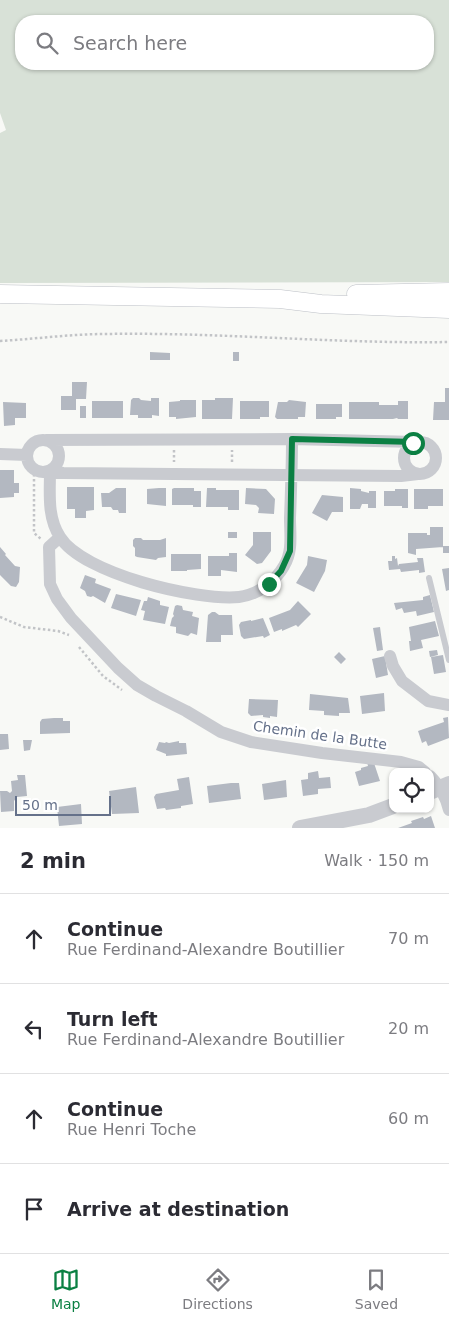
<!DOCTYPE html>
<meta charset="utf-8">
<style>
body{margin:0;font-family:"DejaVu Sans",sans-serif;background:#f2f2f3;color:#2b2b33}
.controls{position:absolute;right:15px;bottom:15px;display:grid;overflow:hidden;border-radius:10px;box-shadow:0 1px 4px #0004}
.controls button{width:45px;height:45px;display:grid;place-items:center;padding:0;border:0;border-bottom:1px solid #e1e1e2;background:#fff;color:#2b2b33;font:25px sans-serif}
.scale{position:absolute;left:15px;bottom:12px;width:96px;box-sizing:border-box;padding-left:5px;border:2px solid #65718a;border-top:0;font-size:14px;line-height:18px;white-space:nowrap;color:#65718a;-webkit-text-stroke:4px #fff;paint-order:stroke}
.stop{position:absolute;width:15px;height:15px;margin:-11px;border:4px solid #0b8043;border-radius:50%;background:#fff}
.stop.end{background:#0b8043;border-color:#fff;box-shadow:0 1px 5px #0008}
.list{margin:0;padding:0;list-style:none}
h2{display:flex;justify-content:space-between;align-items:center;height:65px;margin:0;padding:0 20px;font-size:21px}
h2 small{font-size:16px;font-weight:400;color:#7c7c81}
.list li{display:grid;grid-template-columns:32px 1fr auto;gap:15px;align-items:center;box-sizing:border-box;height:90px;padding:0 20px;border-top:1px solid #e1e1e2}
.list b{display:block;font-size:19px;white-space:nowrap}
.list p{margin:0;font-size:16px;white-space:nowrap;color:#7c7c81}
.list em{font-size:16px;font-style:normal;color:#7c7c81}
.icon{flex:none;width:28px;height:28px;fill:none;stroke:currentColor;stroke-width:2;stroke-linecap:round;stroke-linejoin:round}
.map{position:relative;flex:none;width:449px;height:828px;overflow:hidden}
.search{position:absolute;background:#fff;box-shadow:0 1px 4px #0004;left:15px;right:15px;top:15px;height:55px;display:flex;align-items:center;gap:12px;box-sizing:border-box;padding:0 18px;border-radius:20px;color:#7c7c81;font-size:19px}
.sheet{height:425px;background:#fff}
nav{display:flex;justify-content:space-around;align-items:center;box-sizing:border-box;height:70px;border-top:1px solid #e1e1e2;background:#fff;font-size:14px;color:#7c7c81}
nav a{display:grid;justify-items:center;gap:2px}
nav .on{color:#0b8043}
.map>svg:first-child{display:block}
</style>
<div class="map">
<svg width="449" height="828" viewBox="0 0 449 828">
<rect width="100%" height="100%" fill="#f8f9f6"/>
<path fill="#d8e1d7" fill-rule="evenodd" d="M0 0H449V282L0 283V133L6 130 0 113ZM21 21H428V64H21Z"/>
<path fill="#b3b8c1" d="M150 352 170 353V360H150Z
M233 352H239V361H233Z
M72 382H87L86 399H76V410H61V396H72Z
M445 388H449V420H433L434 402H445Z
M133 398H139L141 400 151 401V398H159V416L152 415V418H138V415H130L131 400Z
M215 398H233L232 419H202V400H215Z
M180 400H196V417L176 419V417H169V402L180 401Z
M289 400 306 402 305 417H298V419H277L275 417 278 402H287Z
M92 401H123V418H92Z
M240 401H269V417H260V419H240Z
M398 401H408V419H398L397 418 393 419H349V402H379V405H398Z
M3 402 26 403V418H15V425L4 426Z
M316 404H342V417H336V419H316Z
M80 406H86V418H80Z
M0 470H14V483H19V493H14V497L0 498Z
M67 487H94V510L86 511V518H75V509H67Z
M116 488H126V513H119L118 510H113L111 507H102L101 493H109Z
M159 488H166V506L147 504V489Z
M174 488H194V491H201V507H193V505H172V489Z
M207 488H216V490H239V510H228V507H206Z
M246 488 266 489 275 499 274 514 258 513 259 508 256 505 245 504Z
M350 488 361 489V491L369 493V491H376V508H368V504H362L360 509H350Z
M395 489H408V508H402V506H384V491H395Z
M414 489H443V506H428V509H414Z
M322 495 343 497V512H332L327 521 312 513Z
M430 527H443V547L416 549V555L408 553V533H427V535H430Z
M228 532H237V538H228Z
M253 532H271V551L262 563 257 564 245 555 253 545Z
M135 538H141L143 540H160L166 538V557L158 558 156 560 137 557 135 556V548L133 546V540Z
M443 546H449V553H443Z
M0 547 6 554 5 555 15 566 20 567 19 582 16 587 11 586 0 575Z
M229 553H237V572L221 570V576H208V556H229Z
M171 554H201V569L187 570V571H171Z
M308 556 327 560 325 571 314 592 296 583 307 565Z
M392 556H395V559L397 558 398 566 399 564 418 562 417 558H423L425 572 419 573V570L401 572 400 569 389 570 388 561H392Z
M449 568V590L446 591 442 569Z
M85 575 96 579 95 583 111 589 105 603 93 596 91 597 87 596 85 591 80 588Z
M116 594 141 600 136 616 111 608Z
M430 595 434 612 417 616 416 611 404 613 402 608 396 610 394 603 423 600V597Z
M148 597 160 601V605L169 607 165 624 143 620 145 611 141 610 144 601H147Z
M298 601 311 614 298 627 296 625 282 631V629L274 632 269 618 290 610Z
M177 605 182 606 183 610 193 612 192 616 199 618 197 635 191 633 188 636 176 633V627L170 626 172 618 174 616 173 614 175 606Z
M212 612H215L219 615H232L233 635H221V642H206L208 615Z
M263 618 270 635 264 638 263 636 244 639 241 636 239 625 241 622 251 620V621Z
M435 621 439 636 421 640 423 648 410 651 409 641H411L409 627Z
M380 627 383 650 377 651 373 628Z
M437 650 438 655 430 657 429 651Z
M339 652 346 659 341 664 334 657Z
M443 655 446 672 434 674 431 657Z
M385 656 388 675 376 678 372 659Z
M384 693 385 711 362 714 360 696Z
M310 694 348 698 350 713H339V716L324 715V711L309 710Z
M249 699 278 700 277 717 270 716V718L263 717V715L251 716 248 713Z
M448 717 449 738 428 746 426 741 422 743 418 731 444 722 443 718Z
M54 718H63V721H70V733L40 734V722L42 719Z
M0 734H8L9 749 0 750Z
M23 740H32L30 750 24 751Z
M179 741V743H186L187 754 166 756V754L156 750 159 742 165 743 166 742 169 743Z
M367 762 374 763 380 781 359 786 355 772 361 770V768L368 766Z
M318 771 319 778 330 777 331 788 318 789V794L303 796 301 780 308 779V773Z
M17 775H25L27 796 17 797 14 801V811L1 812 0 791H7L10 793 12 791 11 781 18 780Z
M189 777 193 804 181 806V808L166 810 165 808 157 809 154 797 156 794 179 790 177 779Z
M286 780 287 797 264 800 262 784Z
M231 783H239L241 799 209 803 207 786Z
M136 787 139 813 112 814 109 791Z
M81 804 82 824 59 826 57 807Z
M431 816 435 828H398L412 823 411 821 423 817 424 819Z"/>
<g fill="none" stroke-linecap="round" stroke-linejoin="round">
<g stroke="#bdc0c7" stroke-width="19">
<path id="secondary" d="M0 294 280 299 321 304 449 309
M356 294 449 292"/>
</g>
<path stroke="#c2c4c7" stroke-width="2.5" stroke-dasharray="2.5 2.5" stroke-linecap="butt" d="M0 341C35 339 71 334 106 334 221 332 335 344 449 342
M174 450V462
M232 462V450
M34 469V533L41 539
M0 617 24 627 58 631 69 635
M79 647 103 676 122 690"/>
<path stroke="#c9cbd0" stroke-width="6" d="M429 578 449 660"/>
<path stroke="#c9cbd0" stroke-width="12" d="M292 439C292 465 291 492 290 518 290 535 293 551 284 566 275 582 257 595 239 597 197 601 83 574 60 537 47 517 50 493 50 471L63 473 401 476 418 474
M27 456a16 16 0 1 1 32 0a16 16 0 1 1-32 0Z
M46 440 292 439 416 442
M404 458a16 16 0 1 1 32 0a16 16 0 1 1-32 0Z
M0 454 27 455
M60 537 49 547 50 584 57 599 71 618 118 668 137 685 156 696 186 711 221 732 251 742 322 753 401 762 419 767 425 772
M390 656 393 666 402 681 428 701 449 705
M430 776C440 786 446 797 449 810"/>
<path stroke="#c9cbd0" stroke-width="16" d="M430 792 449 784
M300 828 369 815 393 806"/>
<use href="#secondary" stroke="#fff" stroke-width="18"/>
</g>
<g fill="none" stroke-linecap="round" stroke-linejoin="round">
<path stroke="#0b8043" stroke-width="6" d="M269 584 281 571 290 551 292 439 416 442 413 443"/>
</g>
<g text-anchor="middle" stroke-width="5" stroke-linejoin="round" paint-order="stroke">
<g font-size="14" fill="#65718a" stroke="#fff">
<text transform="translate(320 735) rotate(8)" y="5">Chemin de la Butte</text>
</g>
</g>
</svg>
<div class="controls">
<button><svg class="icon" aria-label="locate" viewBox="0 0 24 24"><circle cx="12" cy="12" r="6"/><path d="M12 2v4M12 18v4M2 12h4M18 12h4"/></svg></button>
</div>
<div class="scale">50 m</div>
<div class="stop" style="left:413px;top:443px"></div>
<div class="stop end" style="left:269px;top:584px"></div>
<div class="search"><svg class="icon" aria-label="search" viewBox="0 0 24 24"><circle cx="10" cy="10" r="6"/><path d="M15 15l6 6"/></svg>Search here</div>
</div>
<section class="sheet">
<h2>2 min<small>Walk · 150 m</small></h2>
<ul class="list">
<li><svg class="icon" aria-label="ahead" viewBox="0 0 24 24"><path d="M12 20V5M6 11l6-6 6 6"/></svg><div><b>Continue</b><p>Rue Ferdinand-Alexandre Boutillier</p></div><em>70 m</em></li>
<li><svg class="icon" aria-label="left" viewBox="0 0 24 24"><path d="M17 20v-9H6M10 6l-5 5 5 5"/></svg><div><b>Turn left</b><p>Rue Ferdinand-Alexandre Boutillier</p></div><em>20 m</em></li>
<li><svg class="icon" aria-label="ahead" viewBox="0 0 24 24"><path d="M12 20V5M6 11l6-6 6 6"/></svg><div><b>Continue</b><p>Rue Henri Toche</p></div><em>60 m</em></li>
<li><svg class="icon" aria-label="arrive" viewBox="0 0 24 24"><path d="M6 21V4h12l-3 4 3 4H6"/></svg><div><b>Arrive at destination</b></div></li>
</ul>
</section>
<nav>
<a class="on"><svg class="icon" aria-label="map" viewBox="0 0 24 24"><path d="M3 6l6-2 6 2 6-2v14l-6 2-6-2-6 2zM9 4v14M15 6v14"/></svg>Map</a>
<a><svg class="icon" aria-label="directions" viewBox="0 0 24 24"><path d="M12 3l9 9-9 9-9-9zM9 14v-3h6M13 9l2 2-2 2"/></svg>Directions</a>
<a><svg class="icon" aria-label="saved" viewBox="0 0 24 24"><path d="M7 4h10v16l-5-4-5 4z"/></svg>Saved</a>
</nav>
